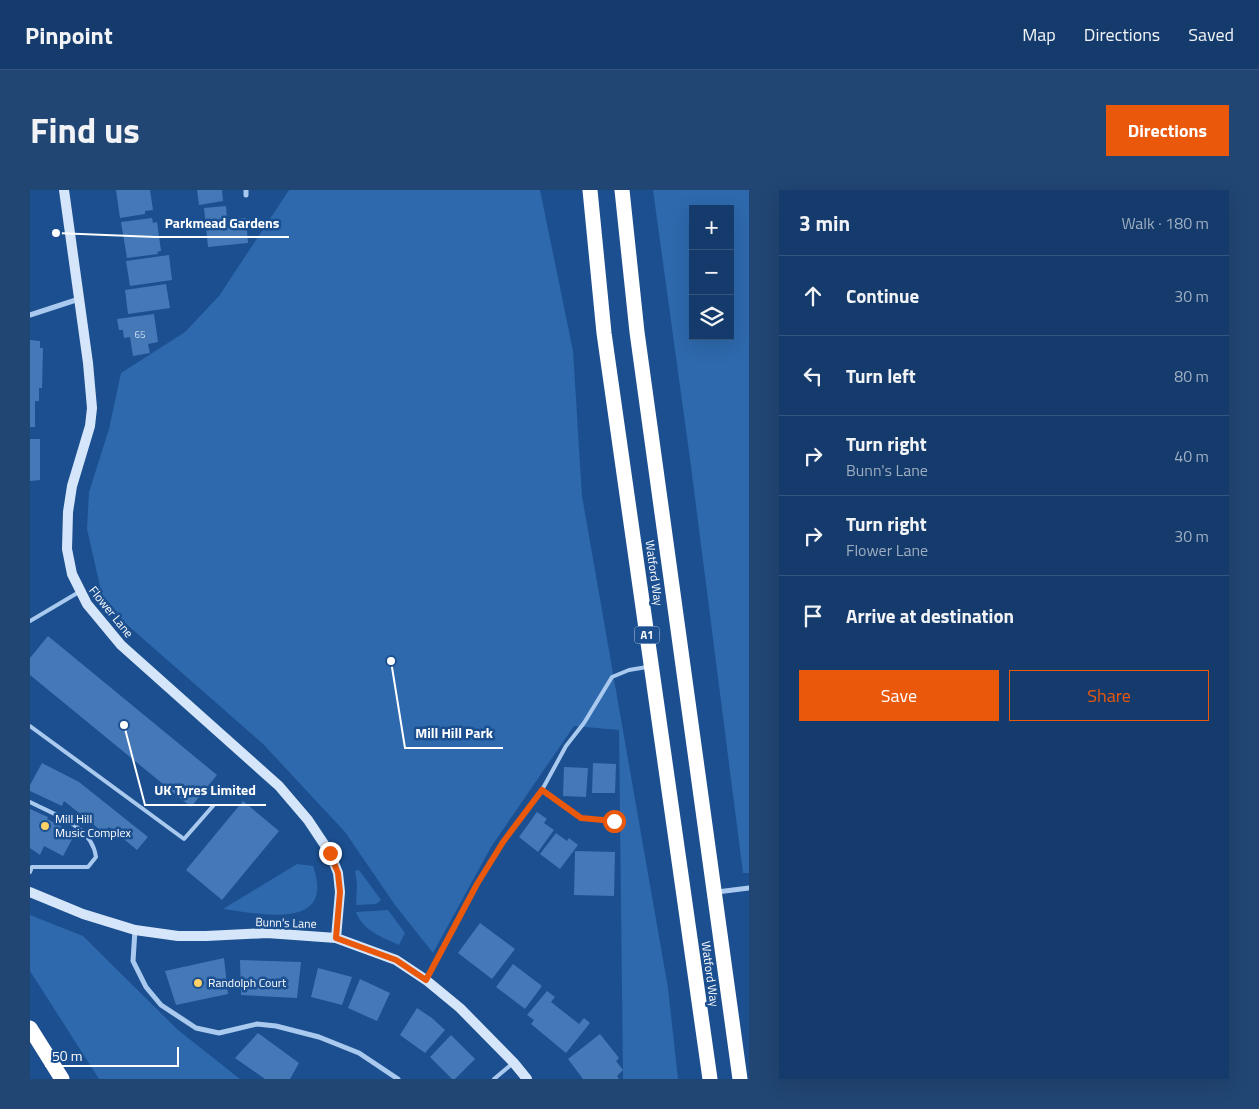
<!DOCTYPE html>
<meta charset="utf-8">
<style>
body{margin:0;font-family:"Titillium Web",sans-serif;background:#214673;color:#f1f3f6}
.controls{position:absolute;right:15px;top:15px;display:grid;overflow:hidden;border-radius:0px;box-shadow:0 5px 20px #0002}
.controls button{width:45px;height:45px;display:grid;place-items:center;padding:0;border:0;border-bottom:1px solid #33557e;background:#143b6b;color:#f1f3f6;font:25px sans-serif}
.scale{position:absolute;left:15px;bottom:12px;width:134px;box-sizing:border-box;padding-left:5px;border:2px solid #fff;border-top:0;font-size:14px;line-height:18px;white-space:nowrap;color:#fff;-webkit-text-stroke:4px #1b4f8f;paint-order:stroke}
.stop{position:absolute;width:15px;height:15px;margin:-11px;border:4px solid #ea580c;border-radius:50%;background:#fff}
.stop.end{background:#ea580c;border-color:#fff;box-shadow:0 1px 5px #0008}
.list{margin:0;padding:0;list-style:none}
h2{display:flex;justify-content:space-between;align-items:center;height:65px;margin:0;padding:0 20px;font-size:21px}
h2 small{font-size:16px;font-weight:400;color:#9dadc1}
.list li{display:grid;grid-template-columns:32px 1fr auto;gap:15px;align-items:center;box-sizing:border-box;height:80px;padding:0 20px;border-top:1px solid #33557e}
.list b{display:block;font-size:19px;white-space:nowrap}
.list p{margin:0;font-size:16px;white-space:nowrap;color:#9dadc1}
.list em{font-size:16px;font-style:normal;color:#9dadc1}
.actions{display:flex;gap:10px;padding:15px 20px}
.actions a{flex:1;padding:11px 0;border:1px solid #ea580c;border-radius:0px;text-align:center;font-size:18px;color:#ea580c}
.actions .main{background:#ea580c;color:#fff}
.icon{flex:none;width:28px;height:28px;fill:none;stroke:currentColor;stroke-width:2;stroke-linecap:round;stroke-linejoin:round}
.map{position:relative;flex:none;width:719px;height:889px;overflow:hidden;border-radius:0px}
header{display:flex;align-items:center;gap:30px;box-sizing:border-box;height:70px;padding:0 25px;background:#143b6b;border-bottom:1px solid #33557e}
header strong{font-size:24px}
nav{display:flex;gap:28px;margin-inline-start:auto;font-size:18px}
.intro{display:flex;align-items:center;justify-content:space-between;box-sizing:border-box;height:120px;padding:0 30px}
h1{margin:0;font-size:35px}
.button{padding:12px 22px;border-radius:0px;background:#ea580c;color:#fff;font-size:18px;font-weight:700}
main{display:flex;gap:30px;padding:0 30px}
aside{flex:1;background:#143b6b;border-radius:0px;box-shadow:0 5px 20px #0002}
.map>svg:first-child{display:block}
</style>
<header>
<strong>Pinpoint</strong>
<nav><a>Map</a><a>Directions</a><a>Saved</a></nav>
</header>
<div class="intro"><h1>Find us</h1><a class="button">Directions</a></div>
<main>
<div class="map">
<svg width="719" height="889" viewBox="0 0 719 889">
<rect width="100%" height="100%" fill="#1b4f8f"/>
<path fill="#2e69ad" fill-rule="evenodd" d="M259 0H510L543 161 552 306 638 798 648 889H593L589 540 544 536 461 657 403 763 365 715 315 642 233 554 95 433 72 405 57 339 59 302 79 239 91 183 155 142 189 106Z
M623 0H719V683H713L660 269ZM663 19H700V146H663Z
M267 674 283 676C306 741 231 724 193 719Z
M329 680 351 710 346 714 326 715 327 694 325 681Z
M358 720 375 743 369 755C352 747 333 741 326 722Z
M0 725 53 746 148 840 210 889H69L0 781Z"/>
<path fill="#4478b7" d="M86 0H120L123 20 115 21V24L90 28Z
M167 0H192L193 11 169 15Z
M196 16 197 30 216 28 218 53 178 57 174 18Z
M122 28 123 33 127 32 131 61 127 62 128 64 97 68 91 32Z
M139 65 142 90 100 96 96 71Z
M136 94 140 118 98 124 95 100Z
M124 124 128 152 118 154 120 163 103 166 100 147 94 148 93 140H89L87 129Z
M0 150 10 151V158H13L12 198H9V211H5V237H0Z
M0 249H10V290L0 291Z
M18 446 187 585 161 617 0 485V468Z
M12 573 49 592 118 647 107 660 79 637 74 643 34 611 32 616 0 601V595Z
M563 573 586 574 585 603H562Z
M534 577 558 578 556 607 533 606Z
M213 611 249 641 192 710 156 680Z
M0 619 18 627 17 629 45 644 33 666 14 656 10 665 0 658Z
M507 622 517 629 514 633 524 640 508 662 489 647Z
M526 643 537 651 539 648 548 655 530 679 510 664Z
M545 661 585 662 584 706 544 705Z
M450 733 485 759 462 789 428 763Z
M194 768 198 804 146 815 135 781Z
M210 770 271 772 267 808 211 805Z
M483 774 512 796 495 819 466 797Z
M288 778 322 787 312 815 281 807Z
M330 789 360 803 347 831 318 818Z
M517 801 525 807 521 812 549 834 554 828 560 833 536 863 501 834 504 830 497 825Z
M387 818 402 828 415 840 395 863 370 845Z
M228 843 269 873 260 889H235L205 868Z
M570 844 589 868 586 871 593 880 587 886 589 889H553L538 869Z
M421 845 445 869 425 889H422L400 867Z"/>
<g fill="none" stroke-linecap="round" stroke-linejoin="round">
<path stroke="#a9c9ee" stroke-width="4" d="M0 431 49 402
M0 536 154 649 183 616
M0 612C25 625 62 636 66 667L58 677H2L0 682
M584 631 551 628 512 600 536 556 554 533 582 487 599 480 617 477
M396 790 447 694 473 652 512 600
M464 889 482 874"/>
<path stroke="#a9c9ee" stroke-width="5" d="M216 0V5
M0 125 49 109
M687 702 719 698
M105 740 103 771 116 797 131 815 166 838 189 843 227 834 246 836 289 847 329 863 368 889"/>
<path stroke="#d6e6fa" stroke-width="10" d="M34 0 58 173 62 218 60 236 42 296 38 322 37 359 42 384 57 414 91 455 249 596 278 630 300 663 308 683 310 702 306 748
M0 702 53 724 105 740 148 746H176L237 743 306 748 366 770 396 790 430 818 484 873 497 889"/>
<path stroke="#fff" stroke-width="15" d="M560 0 574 143 680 889
M592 0 607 142 710 889
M0 838 32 889"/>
</g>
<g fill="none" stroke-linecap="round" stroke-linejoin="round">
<path stroke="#ea580c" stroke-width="6" d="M300 663 308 683 310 702 306 748 366 770 396 790 447 694 473 652 512 600 551 628 584 631"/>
</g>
<g fill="#ffd166" stroke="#1b4f8f" stroke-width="2">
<circle cx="15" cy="636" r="5"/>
<circle cx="168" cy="793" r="5"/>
</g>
<g text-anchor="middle" stroke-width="5" stroke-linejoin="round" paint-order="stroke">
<g font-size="10" fill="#d0dded">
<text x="110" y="148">65</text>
</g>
<rect fill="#1b4f8f" stroke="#bbcadd" stroke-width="1" x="604.5" y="436.5" width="25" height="17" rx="4"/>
<g font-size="11" font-weight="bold" fill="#fff">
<text x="617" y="449">A1</text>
</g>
<g font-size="12" fill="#fff" stroke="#1b4f8f">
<text transform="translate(624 383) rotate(82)" y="4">Watford Way</text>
<text transform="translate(81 422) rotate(51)" y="4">Flower Lane</text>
<text transform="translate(256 733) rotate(2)" y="4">Bunn's Lane</text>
<text transform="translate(680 784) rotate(82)" y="4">Watford Way</text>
</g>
<g font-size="12" fill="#fff" stroke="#1b4f8f" text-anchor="start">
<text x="25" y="633">Mill Hill<tspan x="25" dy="14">Music Complex</tspan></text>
<text x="178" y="797">Randolph Court</text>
</g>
</g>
<path fill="none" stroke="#fff" stroke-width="2" d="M26 43L125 47H259M361 471L375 558H473M94 535L115 615H236"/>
<g fill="#fff" stroke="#1b4f8f" stroke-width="2">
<circle cx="26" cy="43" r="5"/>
<circle cx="361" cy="471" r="5"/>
<circle cx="94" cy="535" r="5"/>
</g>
<g font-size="14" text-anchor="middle" font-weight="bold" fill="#fff" stroke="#1b4f8f" stroke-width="5" stroke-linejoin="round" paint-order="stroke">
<text x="192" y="38">Parkmead Gardens</text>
<text x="424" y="548">Mill Hill Park</text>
<text x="175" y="605">UK Tyres Limited</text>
</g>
</svg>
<div class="controls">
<button>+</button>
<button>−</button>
<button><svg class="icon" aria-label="layers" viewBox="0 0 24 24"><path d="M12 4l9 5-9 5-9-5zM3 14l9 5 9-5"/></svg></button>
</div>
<div class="scale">50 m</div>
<div class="stop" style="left:584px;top:631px"></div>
<div class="stop end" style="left:300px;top:663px"></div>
</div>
<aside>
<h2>3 min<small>Walk · 180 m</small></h2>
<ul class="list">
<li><svg class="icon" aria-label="ahead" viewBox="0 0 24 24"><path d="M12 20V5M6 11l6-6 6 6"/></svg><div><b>Continue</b></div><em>30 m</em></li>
<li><svg class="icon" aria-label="left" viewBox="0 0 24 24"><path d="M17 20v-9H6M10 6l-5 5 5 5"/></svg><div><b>Turn left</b></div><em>80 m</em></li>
<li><svg class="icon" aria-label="right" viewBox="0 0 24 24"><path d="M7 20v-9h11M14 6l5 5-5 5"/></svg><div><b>Turn right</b><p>Bunn's Lane</p></div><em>40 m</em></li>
<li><svg class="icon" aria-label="right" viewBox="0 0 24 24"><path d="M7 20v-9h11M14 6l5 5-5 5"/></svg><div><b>Turn right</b><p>Flower Lane</p></div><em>30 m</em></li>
<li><svg class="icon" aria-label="arrive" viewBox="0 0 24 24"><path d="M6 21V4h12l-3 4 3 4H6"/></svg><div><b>Arrive at destination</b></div></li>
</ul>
<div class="actions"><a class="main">Save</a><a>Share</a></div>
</aside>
</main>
